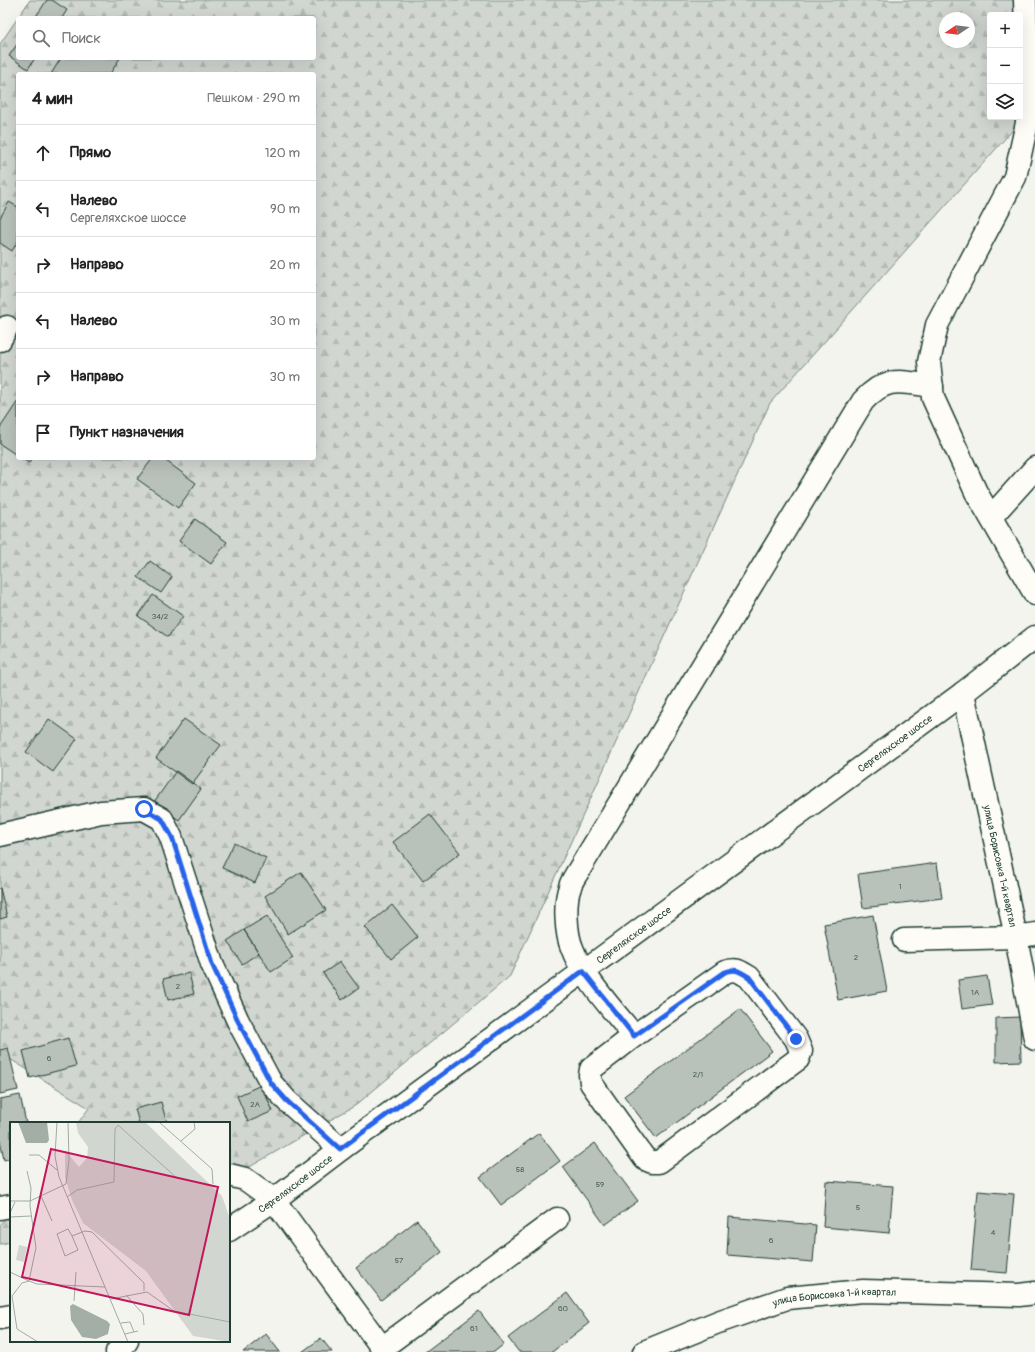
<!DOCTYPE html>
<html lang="ru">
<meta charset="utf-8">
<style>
body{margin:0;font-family:Pangolin,sans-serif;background:#f6f6f6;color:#222}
.controls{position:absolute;right:12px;top:12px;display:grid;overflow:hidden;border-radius:4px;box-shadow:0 4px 16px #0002}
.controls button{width:36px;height:36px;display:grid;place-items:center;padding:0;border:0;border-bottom:1px solid #e0e0e0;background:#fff;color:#222;font:20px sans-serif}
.compass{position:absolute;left:939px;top:12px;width:36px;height:36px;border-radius:50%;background:#fff;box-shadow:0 4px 16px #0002;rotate:257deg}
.stop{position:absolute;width:12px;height:12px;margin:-9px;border:3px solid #2563eb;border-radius:50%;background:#fff}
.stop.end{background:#2563eb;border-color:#fff;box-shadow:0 1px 4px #0008}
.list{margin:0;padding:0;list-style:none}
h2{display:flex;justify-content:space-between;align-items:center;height:52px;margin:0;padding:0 16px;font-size:17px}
h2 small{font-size:13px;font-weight:400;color:#767676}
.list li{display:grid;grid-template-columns:26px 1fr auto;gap:12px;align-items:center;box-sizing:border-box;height:56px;padding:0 16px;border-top:1px solid #e0e0e0}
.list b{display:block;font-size:15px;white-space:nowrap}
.list p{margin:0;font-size:13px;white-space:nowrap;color:#767676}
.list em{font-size:13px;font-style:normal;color:#767676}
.icon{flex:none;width:22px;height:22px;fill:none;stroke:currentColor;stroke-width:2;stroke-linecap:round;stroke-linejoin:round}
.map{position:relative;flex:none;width:1035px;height:1352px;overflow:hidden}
.search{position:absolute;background:#fff;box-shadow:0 4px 16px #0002;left:16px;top:16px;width:300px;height:44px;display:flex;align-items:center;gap:10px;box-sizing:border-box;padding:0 14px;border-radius:4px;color:#767676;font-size:15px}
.panel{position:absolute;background:#fff;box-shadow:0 4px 16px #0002;left:16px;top:72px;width:300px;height:388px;border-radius:4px}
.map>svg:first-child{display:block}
</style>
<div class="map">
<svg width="1035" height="1352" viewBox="0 0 1035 1352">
<defs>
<pattern id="forest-firs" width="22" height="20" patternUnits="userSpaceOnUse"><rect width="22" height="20" fill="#d1d6d1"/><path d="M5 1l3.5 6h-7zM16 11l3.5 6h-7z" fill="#b3b9b4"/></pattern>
</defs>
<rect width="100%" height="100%" fill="#f4f4ef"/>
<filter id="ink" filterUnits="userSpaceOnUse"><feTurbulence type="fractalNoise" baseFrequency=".025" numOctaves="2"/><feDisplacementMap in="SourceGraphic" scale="8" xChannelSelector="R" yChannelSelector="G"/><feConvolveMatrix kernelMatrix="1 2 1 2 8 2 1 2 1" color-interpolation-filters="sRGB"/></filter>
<g filter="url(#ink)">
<path fill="url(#forest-firs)" stroke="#788a82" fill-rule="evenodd" d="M30 0H1035V105L770 403 510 976 356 1105 229 1179V1123H78L89 1108 10 1059 0 1061V44ZM990 15H1020V117H990ZM18 18H314V58H18ZM945 18H969V42H945ZM18 74H314V458H18Z
M11 1211V1242L0 1244V1225Z"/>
<path fill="#b9c1bb" stroke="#1f3d34" d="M47 0H52L67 10 62 18H35Z
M18 43V58H35L28 69 9 56Z
M61 58H120L110 74H51Z
M9 202 18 207V241L12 251 0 243V218Z
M18 401V456L0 444V428Z
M21 458H33L29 463Z
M153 458H162L196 483 178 508 137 479Z
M195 519 227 542 211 564 179 541Z
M150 561 172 577 161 593 138 577Z
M153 595 183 616 168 637 138 616Z
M49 719 77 739 53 772 26 752Z
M184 719 221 745 192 784 156 758Z
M176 771 201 789 179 820 154 802Z
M430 814 460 853 423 881 393 842Z
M234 843 266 858 255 883 222 868Z
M937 863 942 898 863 908 858 874Z
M301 872 326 910 288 934 265 896Z
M0 888 7 917 0 919Z
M392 905 418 937 391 959 365 927Z
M873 915 887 991 838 1000 824 924Z
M267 916 293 958 271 972 244 930Z
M244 930 259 953 242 964 227 941Z
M340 962 359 988 342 1000 323 973Z
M189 973 194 994 168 1000 163 979Z
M987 976 992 1005 962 1009 958 980Z
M740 1009 772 1051 656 1138 624 1096Z
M1020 1017 1021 1061 996 1062V1018Z
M68 1038 76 1066 30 1078 23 1051Z
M8 1048 18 1090 0 1094V1050Z
M261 1085 273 1111 248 1122 237 1096Z
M20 1095 26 1123H11V1158L4 1160 0 1141V1099Z
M161 1102 167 1123H139L135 1109Z
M539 1133 560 1161 501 1205 480 1177Z
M595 1143 638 1201 605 1225 563 1167Z
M826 1181 893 1186 889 1233 823 1227Z
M978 1191 1014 1194 1007 1273 971 1270Z
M729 1217 816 1225 813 1262 727 1255Z
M417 1220 442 1252 381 1300 356 1268Z
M567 1293 589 1323 552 1352H519L508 1338Z
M479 1311 504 1344 494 1352H425Z
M266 1334 280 1352H243Z
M321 1338 332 1352H302Z"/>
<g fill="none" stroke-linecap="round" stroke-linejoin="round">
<g stroke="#1f3d34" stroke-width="25">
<g id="minor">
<path d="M1025 0 1027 54V123L1015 177 937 325 929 362 933 398 976 492 1035 594"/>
<path d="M0 340 7 327"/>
<path d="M991 517 1035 468"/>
<path id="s1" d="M963 693 1016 937 1035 1039"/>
<path d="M0 835 101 812 144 809 162 819 171 837 212 964 238 1021 271 1083 287 1101 341 1149"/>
<path d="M904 940 1016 937 1035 934"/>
<path d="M634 1036 725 972C736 968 739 971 749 977L796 1039 801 1051 798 1059 659 1162H652L645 1159 591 1083 590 1075 591 1069 634 1036C614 1011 583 978 572 948 566 934 564 902 570 887 571 882 574 878 577 873L863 401C887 375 900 382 932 386"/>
<path d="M229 1175 245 1179 274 1200 385 1352"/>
<path d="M0 1208 11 1206"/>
<path d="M382 1348 557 1219"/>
<path d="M117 1352 127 1341"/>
<path id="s2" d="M644 1352 718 1322 787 1298 863 1291 1019 1295 1035 1293"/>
</g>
</g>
<g stroke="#1f3d34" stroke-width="25">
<g id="major">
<path id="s3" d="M229 1230 274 1200 341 1149 963 693 1035 637"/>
<path d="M0 1318 11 1316"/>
</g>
</g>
<use href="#minor" stroke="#fdfcf7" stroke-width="22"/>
<use href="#major" stroke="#fdfcf7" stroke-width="22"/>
</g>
</g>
<g fill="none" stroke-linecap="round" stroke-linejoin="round" filter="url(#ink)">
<path stroke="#2563eb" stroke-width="5" d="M144 809 162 819 172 837 212 964 238 1021 271 1083 287 1101 340 1149 583 971 634 1036 725 972C736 968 739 971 749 977L796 1039"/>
</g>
<g text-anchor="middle" stroke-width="3" stroke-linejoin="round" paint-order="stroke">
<g font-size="8" fill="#465e56">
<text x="160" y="619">34/2</text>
<text x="900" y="889">1</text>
<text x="856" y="960">2</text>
<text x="178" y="989">2</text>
<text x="975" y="995">1А</text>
<text x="49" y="1061">6</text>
<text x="698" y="1077">2/1</text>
<text x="255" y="1107">2А</text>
<text x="520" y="1172">58</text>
<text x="600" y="1187">59</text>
<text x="858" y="1210">5</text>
<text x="993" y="1235">4</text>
<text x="771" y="1243">6</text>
<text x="399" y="1263">57</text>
<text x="563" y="1311">60</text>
<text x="474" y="1331">61</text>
</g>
<g font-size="10" fill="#1f3d34" stroke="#fdfcf7">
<text dy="4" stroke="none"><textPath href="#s3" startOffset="825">Сергеляхское шоссе</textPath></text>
<text dy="4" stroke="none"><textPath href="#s1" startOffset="177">улица Борисовка 1-й квартал</textPath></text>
<text dy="4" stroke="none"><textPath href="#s3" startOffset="501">Сергеляхское шоссе</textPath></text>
<text dy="4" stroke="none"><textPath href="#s3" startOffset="81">Сергеляхское шоссе</textPath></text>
<text dy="4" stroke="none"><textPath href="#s2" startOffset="200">улица Борисовка 1-й квартал</textPath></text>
</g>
</g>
<g transform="translate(10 1122)">
<rect width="220" height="220" fill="#f4f4ef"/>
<path d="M66 0H135L212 74 220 97V220L183 214 136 149 73 101 62 78 55 55V28L69 45 77 36 78 25 68 11Z" fill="#d1d6d1"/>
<path d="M9 123 17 125 14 140 6 138Z" fill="#d1d6d1"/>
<path d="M8 0H37L39 18 37 21H16ZM63 182 97 199 100 202 98 212 86 217 72 215 61 198 60 184Z" fill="#a3aea7"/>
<path fill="none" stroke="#9faba4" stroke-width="1" d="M47 0 45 34 49 55 118 220M149 0 202 47 203 62M171 19 185 7 184 0M19 33H29L47 48M31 74 42 99M57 75 67 68 104 60 105 7 108 3 168 57M0 79H20L56 62 59 38 58 0M0 91 5 80M0 95 21 94M62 114 68 128 55 134 47 112 58 107 62 114 75 109 82 110 134 161V169M0 150 19 159 24 135 26 126 20 84 21 66 17 49M116 173 133 192 134 203M101 177 137 170 164 189 220 200M64 179 66 150M111 201 120 200 124 210M115 212 128 209M28 220 7 207 2 174 12 161 19 159 27 162 95 165"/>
<path fill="#c2185b" fill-opacity="0.15" stroke="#c2185b" stroke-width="2" d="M41 27 208 65 179 193 12 155Z"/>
<rect width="220" height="220" fill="none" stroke="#1f3d34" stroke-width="2"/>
</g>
</svg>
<div class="controls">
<button>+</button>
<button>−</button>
<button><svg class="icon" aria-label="layers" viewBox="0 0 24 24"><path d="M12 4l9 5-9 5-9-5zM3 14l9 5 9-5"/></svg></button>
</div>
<svg class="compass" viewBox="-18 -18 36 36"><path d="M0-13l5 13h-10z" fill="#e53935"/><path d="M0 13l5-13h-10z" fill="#767676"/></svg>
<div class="stop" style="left:144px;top:809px"></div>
<div class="stop end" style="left:796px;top:1039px"></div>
<div class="search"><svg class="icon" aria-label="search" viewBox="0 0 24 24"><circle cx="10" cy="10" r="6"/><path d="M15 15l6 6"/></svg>Поиск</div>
<section class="panel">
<h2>4 мин<small>Пешком · 290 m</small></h2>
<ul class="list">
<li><svg class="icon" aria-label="ahead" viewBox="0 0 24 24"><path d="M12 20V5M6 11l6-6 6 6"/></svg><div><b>Прямо</b></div><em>120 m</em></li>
<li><svg class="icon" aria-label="left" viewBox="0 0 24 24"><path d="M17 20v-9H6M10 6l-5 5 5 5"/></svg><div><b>Налево</b><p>Сергеляхское шоссе</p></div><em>90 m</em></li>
<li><svg class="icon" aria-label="right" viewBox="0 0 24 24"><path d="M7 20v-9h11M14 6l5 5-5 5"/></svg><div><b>Направо</b></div><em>20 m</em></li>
<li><svg class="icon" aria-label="left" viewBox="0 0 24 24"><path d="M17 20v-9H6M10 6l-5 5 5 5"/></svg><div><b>Налево</b></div><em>30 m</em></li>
<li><svg class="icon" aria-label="right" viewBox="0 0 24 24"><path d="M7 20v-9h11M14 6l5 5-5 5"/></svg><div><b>Направо</b></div><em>30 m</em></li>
<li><svg class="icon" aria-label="arrive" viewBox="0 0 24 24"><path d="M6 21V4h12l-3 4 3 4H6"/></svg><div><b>Пункт назначения</b></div></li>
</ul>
</section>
</div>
